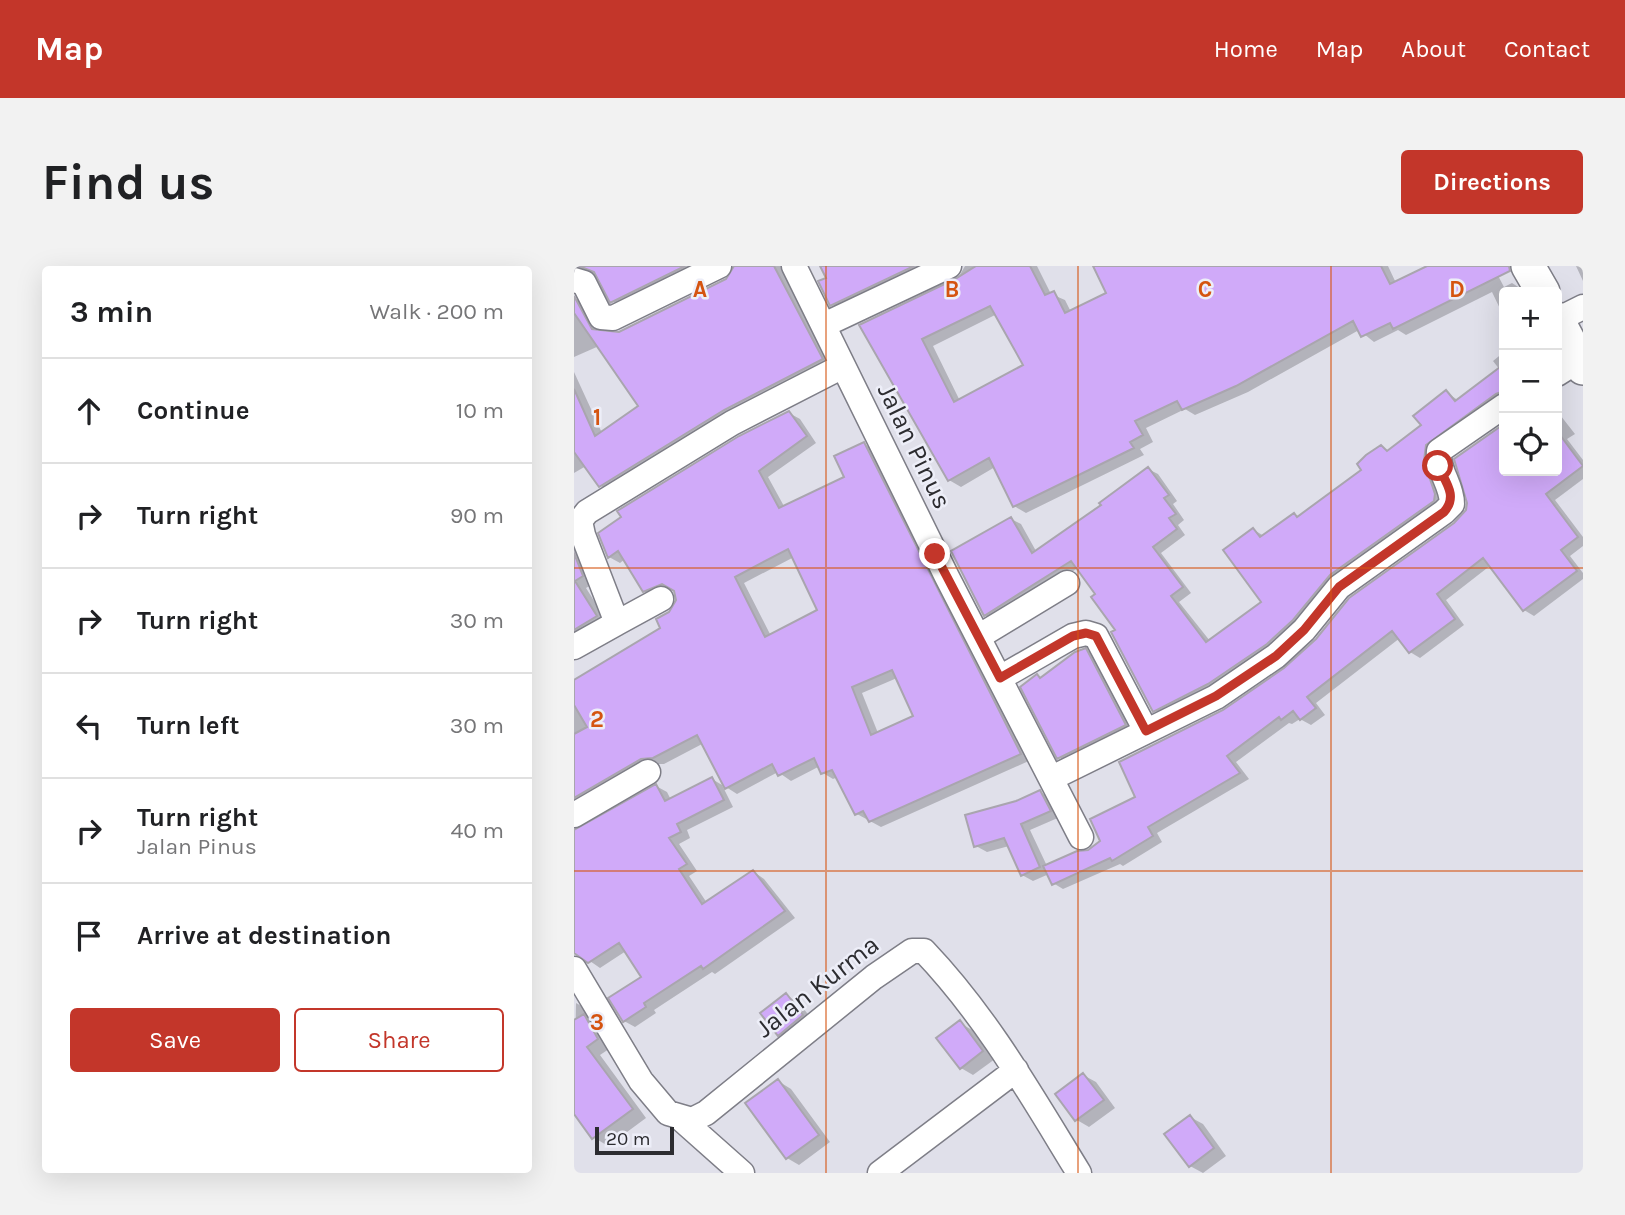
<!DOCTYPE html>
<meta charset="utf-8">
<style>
body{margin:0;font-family:Karla,sans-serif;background:#f2f2f2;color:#202124}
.controls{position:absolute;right:21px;top:21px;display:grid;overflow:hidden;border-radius:7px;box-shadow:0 7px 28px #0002}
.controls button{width:63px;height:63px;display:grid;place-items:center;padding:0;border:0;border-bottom:2px solid #e0e0e0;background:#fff;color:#202124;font:35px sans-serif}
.scale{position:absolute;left:21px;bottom:18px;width:79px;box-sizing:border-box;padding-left:7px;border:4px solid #2c2c30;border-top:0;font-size:19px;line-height:24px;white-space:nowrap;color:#2c2c30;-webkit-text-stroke:5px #edeef8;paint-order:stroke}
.stop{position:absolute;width:21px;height:21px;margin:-16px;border:5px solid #c3362a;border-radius:50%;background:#fff}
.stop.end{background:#c3362a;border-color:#fff;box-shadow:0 2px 7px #0008}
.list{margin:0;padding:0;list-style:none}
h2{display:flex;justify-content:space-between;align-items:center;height:91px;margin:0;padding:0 28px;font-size:30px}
h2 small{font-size:23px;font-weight:400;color:#757577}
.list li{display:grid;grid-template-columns:46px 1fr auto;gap:21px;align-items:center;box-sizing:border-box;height:105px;padding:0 28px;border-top:2px solid #e0e0e0}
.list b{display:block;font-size:26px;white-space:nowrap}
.list p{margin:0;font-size:23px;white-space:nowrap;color:#757577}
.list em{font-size:23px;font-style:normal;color:#757577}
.actions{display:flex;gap:14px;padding:21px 28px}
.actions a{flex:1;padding:16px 0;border:2px solid #c3362a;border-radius:7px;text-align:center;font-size:24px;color:#c3362a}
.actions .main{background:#c3362a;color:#fff}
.icon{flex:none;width:38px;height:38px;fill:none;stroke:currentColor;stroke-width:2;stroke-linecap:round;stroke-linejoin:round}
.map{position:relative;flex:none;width:1009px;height:907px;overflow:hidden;border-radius:7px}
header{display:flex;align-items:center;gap:42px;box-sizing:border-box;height:98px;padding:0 35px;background:#c3362a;color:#fff}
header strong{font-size:33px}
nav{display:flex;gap:38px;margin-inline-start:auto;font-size:24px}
.intro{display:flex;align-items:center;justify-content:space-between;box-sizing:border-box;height:168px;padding:0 42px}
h1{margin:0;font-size:49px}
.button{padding:18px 32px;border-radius:7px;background:#c3362a;color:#fff;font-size:24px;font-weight:700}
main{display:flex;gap:42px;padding:0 42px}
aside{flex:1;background:#fff;border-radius:7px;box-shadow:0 7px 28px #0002}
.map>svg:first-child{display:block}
</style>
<header>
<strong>Map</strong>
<nav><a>Home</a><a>Map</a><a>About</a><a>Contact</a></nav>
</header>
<div class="intro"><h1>Find us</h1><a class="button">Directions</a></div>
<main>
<aside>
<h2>3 min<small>Walk · 200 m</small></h2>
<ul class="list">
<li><svg class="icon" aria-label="ahead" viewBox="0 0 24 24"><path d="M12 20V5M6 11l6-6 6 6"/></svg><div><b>Continue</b></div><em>10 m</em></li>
<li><svg class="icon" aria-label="right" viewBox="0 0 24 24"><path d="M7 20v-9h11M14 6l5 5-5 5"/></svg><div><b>Turn right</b></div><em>90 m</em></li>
<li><svg class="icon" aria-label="right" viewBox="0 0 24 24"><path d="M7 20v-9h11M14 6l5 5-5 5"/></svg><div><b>Turn right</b></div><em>30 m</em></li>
<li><svg class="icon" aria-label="left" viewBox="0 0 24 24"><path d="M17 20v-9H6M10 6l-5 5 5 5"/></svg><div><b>Turn left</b></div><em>30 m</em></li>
<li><svg class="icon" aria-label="right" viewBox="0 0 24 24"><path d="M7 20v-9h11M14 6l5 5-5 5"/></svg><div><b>Turn right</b><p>Jalan Pinus</p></div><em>40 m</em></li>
<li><svg class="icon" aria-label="arrive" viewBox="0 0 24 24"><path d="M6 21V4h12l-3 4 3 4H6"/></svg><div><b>Arrive at destination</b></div></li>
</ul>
<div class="actions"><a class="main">Save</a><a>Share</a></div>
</aside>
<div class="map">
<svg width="1009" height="907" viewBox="0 0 1009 907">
<rect width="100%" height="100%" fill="#e0e0ea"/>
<path fill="#0003" fill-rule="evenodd" d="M0 0H136L50 42 38 35 23 8 8 6Z
M159 0H207L260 100 38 226 27 220 12 200 0 207V106L28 167 67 141 25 80 0 91V32L12 39 27 66 39 69 159 10Z
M248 0H365L269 45 257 38 254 13Z
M463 0 477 28 491 34 497 46 535 28 521 0H814L822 17 857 0H919L930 21 938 17 952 26H930V51L918 26 832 69 824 64 800 76 785 64 674 126 621 149 611 143 572 162 579 176 566 183 570 189 452 247 440 240 421 201 387 221 375 214 288 60 383 14 391 0ZM423 48 451 100 386 135 359 80Z
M1002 0H1009V15Z
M930 86V134L862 183 871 235 729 359 645 423 590 450 580 444 543 364 504 302 421 354 411 349 437 253 447 258 462 285 529 240 574 203 584 208 603 235 599 238 610 254 604 259 611 269 587 287 617 327 605 336 636 375 689 336 680 264 690 270 720 249 725 251 789 204 807 181 816 186 849 160 872 126 885 135 926 104 919 95Z
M983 145 1001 168 993 173 1009 194V213L981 234 1009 271V280L996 290 1009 307V313L960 350 950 344 917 299 872 334 890 359 846 392 836 386 826 372 742 437 751 449 737 459 726 453 718 458 715 457 662 496 675 513 583 567 588 576 549 600 546 598 489 623 479 617 475 608 459 615 448 609 435 580 413 586 402 580 443 536 466 526 477 532 486 551 456 564 473 600 515 586 650 446 711 404 743 375 776 333 890 250 894 229 882 193 930 160V205H983Z
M215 147 226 153 242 177 194 211 211 242 272 212 290 178 301 185 457 494 307 561 283 548 264 511 259 513 249 507 246 500 217 515 204 506 163 528 152 521 130 477 90 498H78L0 546V417L88 363 84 353 102 341V326L99 323 81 331 70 325 51 293 46 297 35 291ZM220 291 245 344 197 370 170 317ZM323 412 342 451 304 467 288 427Z
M0 265 20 317 12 322 34 357 0 383Z
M512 384 519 388 558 463 492 496 485 491 463 410 468 413Z
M138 513 148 519 159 541 113 564 116 572 105 578 123 605 115 610 133 637 180 606 190 613 221 652 141 708 138 706 80 744 82 747 61 761 50 755 69 711 52 685 26 702 0 684V565L82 520 93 526 97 534Z
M212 729 225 737 241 757 218 776 205 768Z
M2 737 16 745 38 781 26 789 72 852 34 880 19 871 0 845Z
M386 757 398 764 421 793 399 809 387 802Z
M509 809 522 816 541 842 515 861 503 854 484 829Z
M204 815 217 823 256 876 225 899 213 892Z
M616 851 629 858 652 890 629 907 616 900Z"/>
<path fill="#d0aaf9" stroke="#a9a5ae" stroke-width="2" fill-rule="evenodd" d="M5 0H111L36 37 20 6Z
M160 0H200L249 93 150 144 25 221 0 186V123L21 170 64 140 0 47V30L18 63 45 66 152 13Z
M246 0H340L256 40 244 15 252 12Z
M402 0H456L471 29 480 25 491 47 532 27 519 0H807L816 18 853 0H935L936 5 819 63 816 57 787 71 779 55 662 120 608 144 603 135 561 155 569 169 556 176 560 182 439 241 415 192 374 215 285 59 381 13ZM416 40 449 99 380 136 348 73Z
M930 98V125L922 128 852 179 850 195 861 228 860 235 756 309 719 354 693 378 634 418 579 446 537 366 541 364 517 331 521 328 497 295 410 350 377 285 437 251 458 287 527 239 525 237 574 201 595 229 590 232 602 248 595 252 603 263 579 281 609 321 597 330 632 376 687 336 649 284 679 262 686 271 720 247 723 251 787 204 783 198 792 189 807 179 813 185 847 159 839 150 872 124 881 135Z
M215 145 233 170 185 205 205 242 270 211 260 190 290 176 447 488 295 556 289 545 281 549 258 504 247 508 240 492 204 510 198 498 151 523 123 469 79 492 67 493 0 532V468L13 461 0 439V414L86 362 82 353 95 346 102 334 100 325 88 318 69 326 44 285 34 292 24 267 47 251 43 245 165 170ZM214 283 243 344 191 371 161 311ZM318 404 339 450 297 469 278 421Z
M930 158V205H983V165L1009 200 972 228 1004 271 987 284 1003 305 949 345 909 292 863 328 881 353 835 387 818 365 733 431 742 442 726 454 719 445 707 454 705 451 653 490 666 507 574 561 579 570 538 595 536 592 478 619 469 600 503 585 514 584 526 575 516 553 561 531 545 496 649 444 710 402 742 373 775 332 880 257 892 244 893 237 880 193Z
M0 287 9 310 1 315 23 350 0 364Z
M512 382 552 459 483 493 446 421 463 408 466 412 501 386Z
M138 511 150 534 103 558 107 566 95 572 113 598 105 603 128 638 179 604 211 645 129 703 127 700 70 737 72 741 49 756 34 732 67 711 45 677 14 697 0 687V564L82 518 91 535Z
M466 524 477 545 447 558 466 601 447 610 430 572 400 581 391 549 442 535Z
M212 727 229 749 204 770 186 747Z
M10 748 24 773 13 781 59 843 18 873 0 848V754Z
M386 754 409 785 386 803 362 772Z
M509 807 530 834 501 855 481 828Z
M204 813 245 869 212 893 171 837Z
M616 849 640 882 615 901 590 868Z"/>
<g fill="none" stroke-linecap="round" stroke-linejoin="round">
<g stroke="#7e7e87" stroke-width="27">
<path id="street" d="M220 0 373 311 507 571
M0 14 10 17 27 51 39 52 145 0
M983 54 1009 41
M250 59 375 0
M983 108 1005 94
M43 357 87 333
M404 371 493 317
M0 381 43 357 9 269 6 255 13 246 158 157 269 100
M426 412 499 370 512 367 522 370 572 465
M478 512 642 431 702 390 730 364 765 321 870 246 878 238C878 218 863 205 865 185L930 140
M0 549 74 506
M0 703 67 815 94 847 118 854 132 847 300 711 338 685H350C413 751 457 829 505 907
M106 852 168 907
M306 907 442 804"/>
</g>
<g stroke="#7e7e87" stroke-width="36">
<path id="secondary" d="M954 0 969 26
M983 53 1009 102"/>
</g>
<use href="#street" stroke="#fff" stroke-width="24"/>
<use href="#secondary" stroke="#fff" stroke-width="33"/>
</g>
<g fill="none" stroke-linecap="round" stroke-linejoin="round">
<path stroke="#c3362a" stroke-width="9" d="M361 288 426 412 499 370 512 367 522 370 572 465 642 430 702 390 730 364 765 321 870 246C884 230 872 217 864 200"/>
</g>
<path fill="none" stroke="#d55410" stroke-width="2" stroke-opacity="0.55" d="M252 0V907M504 0V907M757 0V907M0 302H1009M0 605H1009"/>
<g text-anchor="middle" stroke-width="5" stroke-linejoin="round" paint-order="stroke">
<g font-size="26" fill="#2c2c30" stroke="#edeef8">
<text transform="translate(341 180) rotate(64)" y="9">Jalan Pinus</text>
<text transform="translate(243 720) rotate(-38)" y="9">Jalan Kurma</text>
</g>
</g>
<g font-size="23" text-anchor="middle" font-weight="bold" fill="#d55410" stroke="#edeef8" stroke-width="5" stroke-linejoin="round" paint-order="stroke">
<text x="126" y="31">A</text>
<text x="378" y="31">B</text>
<text x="631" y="31">C</text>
<text x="883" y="31">D</text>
<text x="23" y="159">1</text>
<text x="23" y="461">2</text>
<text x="23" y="764">3</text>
</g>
</svg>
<div class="controls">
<button>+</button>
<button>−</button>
<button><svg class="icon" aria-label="locate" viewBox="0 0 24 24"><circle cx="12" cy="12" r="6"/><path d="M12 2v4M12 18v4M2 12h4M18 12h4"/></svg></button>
</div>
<div class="scale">20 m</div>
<div class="stop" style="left:864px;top:200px"></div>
<div class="stop end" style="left:361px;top:288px"></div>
</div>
</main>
